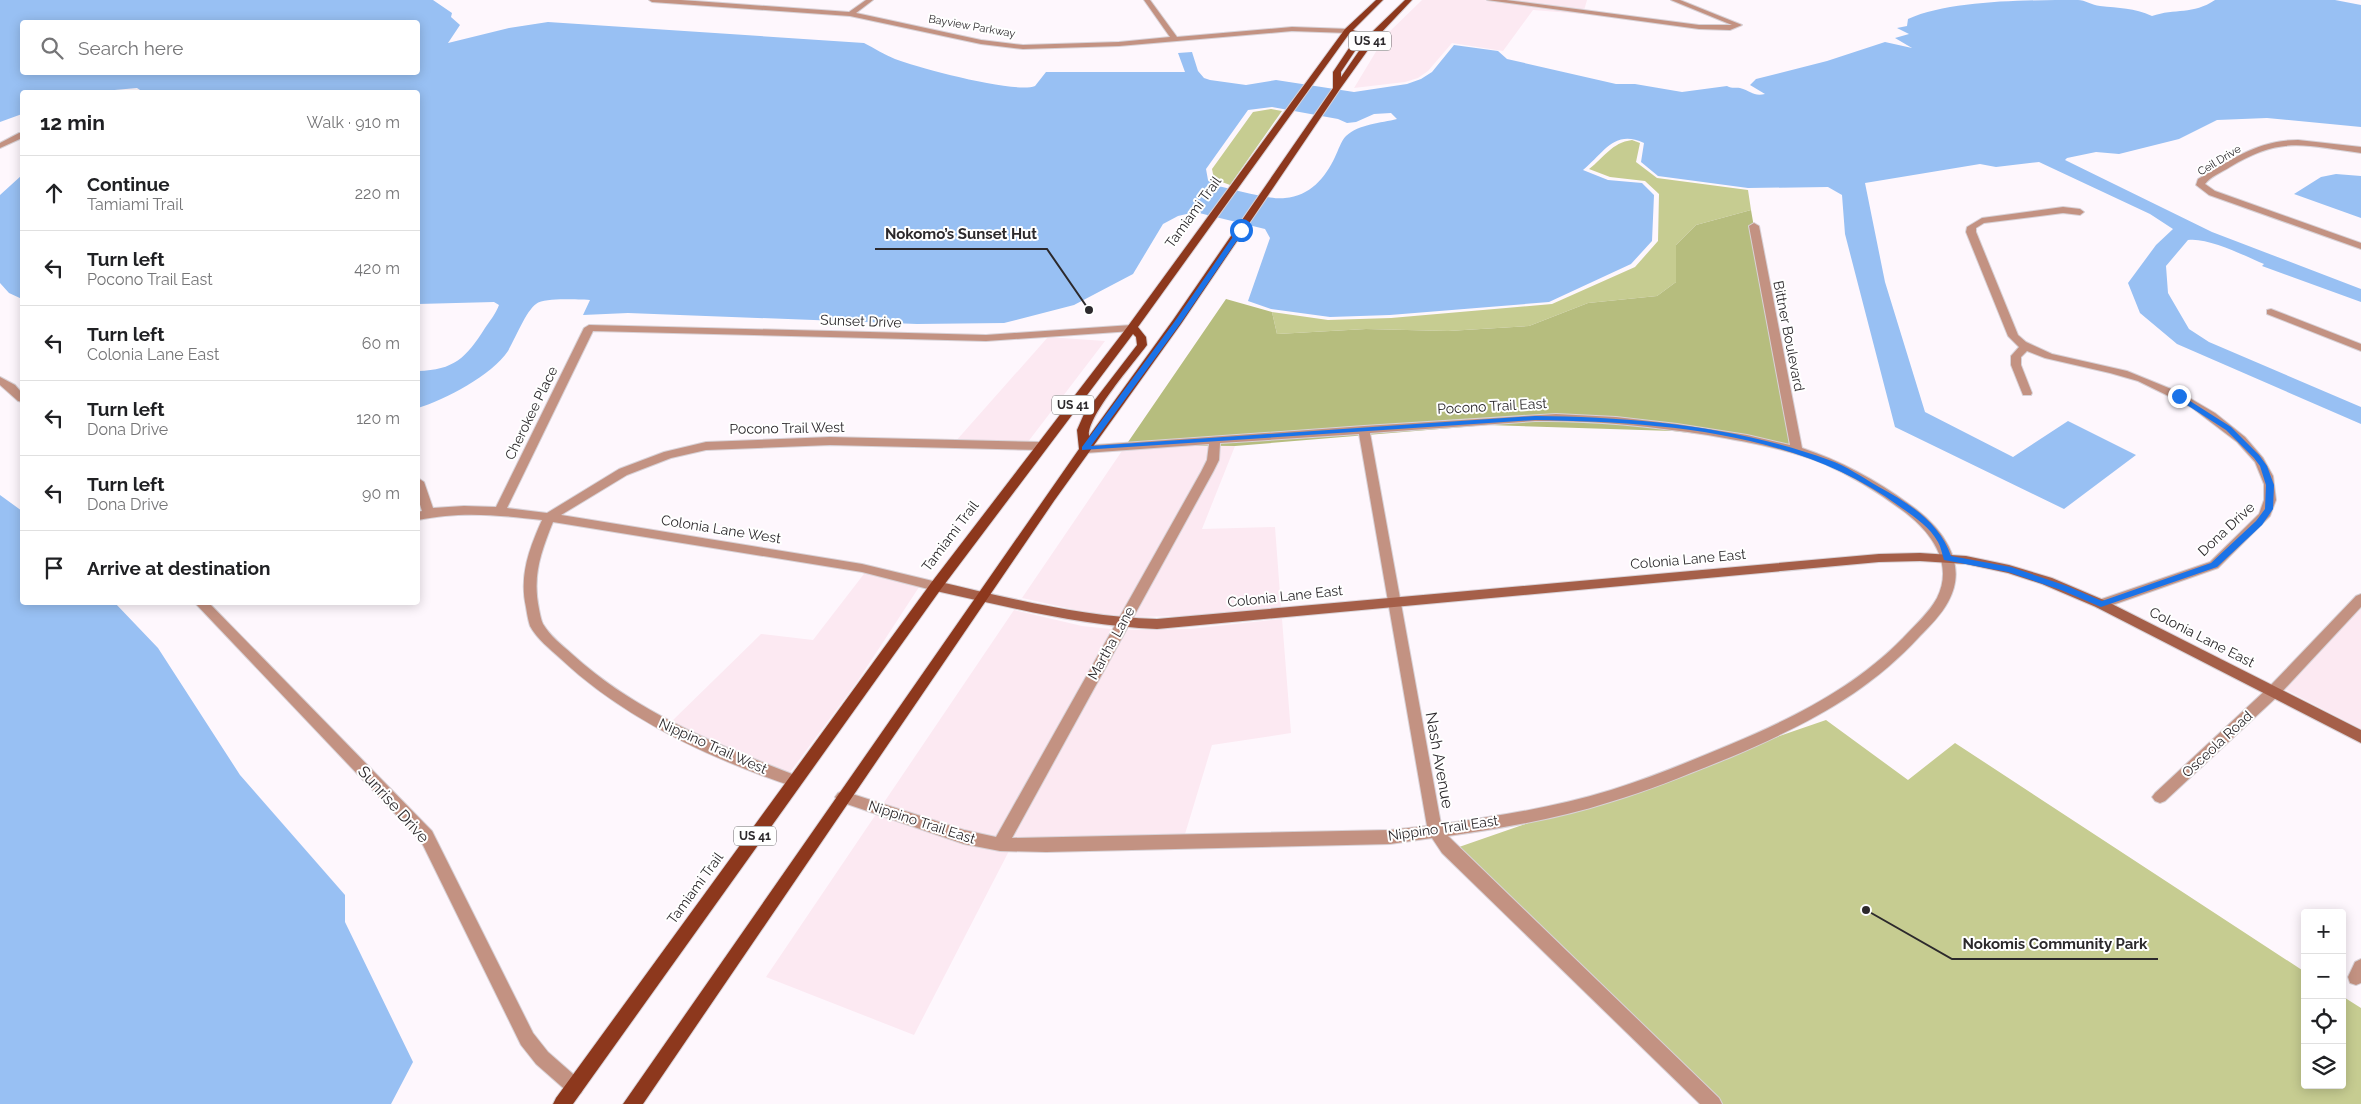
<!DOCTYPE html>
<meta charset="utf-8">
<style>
body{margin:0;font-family:Raleway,sans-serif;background:#f2f2f2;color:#202124}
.controls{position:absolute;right:15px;bottom:15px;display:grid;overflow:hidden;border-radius:5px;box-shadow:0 2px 12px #0003}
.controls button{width:45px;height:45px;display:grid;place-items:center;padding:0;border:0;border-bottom:1px solid #e0e0e0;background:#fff;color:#202124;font:25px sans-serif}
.stop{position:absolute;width:15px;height:15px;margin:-11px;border:4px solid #1a73e8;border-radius:50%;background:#fff}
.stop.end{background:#1a73e8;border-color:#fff;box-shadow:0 1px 5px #0008}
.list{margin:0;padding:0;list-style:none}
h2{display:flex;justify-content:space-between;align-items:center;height:65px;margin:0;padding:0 20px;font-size:21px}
h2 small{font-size:16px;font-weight:400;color:#757577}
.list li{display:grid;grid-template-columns:32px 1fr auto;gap:15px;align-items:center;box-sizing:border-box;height:75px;padding:0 20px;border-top:1px solid #e0e0e0}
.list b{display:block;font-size:19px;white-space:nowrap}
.list p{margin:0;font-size:16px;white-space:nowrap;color:#757577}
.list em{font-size:16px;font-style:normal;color:#757577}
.icon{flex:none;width:28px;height:28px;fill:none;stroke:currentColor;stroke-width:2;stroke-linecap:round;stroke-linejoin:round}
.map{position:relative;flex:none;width:2361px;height:1104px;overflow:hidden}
.search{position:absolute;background:#fff;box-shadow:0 2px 12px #0003;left:20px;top:20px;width:400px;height:55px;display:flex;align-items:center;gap:12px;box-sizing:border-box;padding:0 18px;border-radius:5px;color:#757577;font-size:19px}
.panel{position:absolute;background:#fff;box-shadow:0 2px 12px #0003;left:20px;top:90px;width:400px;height:515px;border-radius:5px}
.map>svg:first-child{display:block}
</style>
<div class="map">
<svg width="2361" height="1104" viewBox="0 0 2361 1104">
<rect width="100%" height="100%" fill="#fef7fd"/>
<path fill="#fce9f2" d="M1422 0H1587L1583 14 1533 10 1503 51 1452 43 1428 71 1418 78 1405 82 1354 88 1386 35Z
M1048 337 1105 341 1021 451 955 442Z
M1126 445 1235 446 1202 529 1275 527 1281 607 1190 616 1123 617 1089 613 1022 598Z
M867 570 923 581 857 682 782 783 672 721 761 634 813 640Z
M2361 608V729L2284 689 2305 662Z
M1014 610 1082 626 1120 630 1190 629 1282 619 1291 733 1212 745 1182 844 1009 851 914 1035 766 977Z"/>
<path fill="#c6cc91" d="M1271 109 1282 111 1230 185 1214 179 1212 169 1253 112Z
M1632 140 1640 143 1636 162 1657 178 1748 190 1751 210 1696 225 1676 245V282L1657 296 1588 303 1529 326 1448 331 1366 329 1277 334 1272 312 1328 320 1391 318 1552 304 1635 267 1658 241 1659 194 1645 181 1610 177 1589 169C1605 157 1611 143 1632 140Z
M1826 720 1908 780 1955 743 2305 972V1085H2342V996L2361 1008V1104H1720L1459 847Z"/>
<path fill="#b6bd7e" d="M1751 210 1792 445 1673 431 1488 425 1235 446 1126 445 1226 299 1272 312 1277 334 1366 329 1448 331 1529 326 1588 303 1657 296 1676 282V245L1696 225Z"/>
<path fill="#98c0f3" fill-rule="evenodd" d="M0 0H433L452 13 451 17 460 25 448 43 509 28 548 22 864 43C874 48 885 55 895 59 919 68 1015 94 1035 86L1046 72H1185L1178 53 1192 52 1198 71 1204 78 1210 80 1246 85 1276 80 1354 92 1407 84 1421 79 1432 72 1454 45 1498 51 1507 59 1616 84H1635L1682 92 1727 86C1733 89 1735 87 1740 88 1751 91 1754 97 1765 94L1750 85 1756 79 1827 61 1885 42 1912 48 1895 38 1909 34 1897 28 1907 26 1908 19C1951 0 2028 0 2078 0 2085 0 2092 5 2100 6 2119 8 2134 8 2152 16 2175 8 2193 15 2215 0H2335L2361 5V127L2267 118 2217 120 2179 139 2119 154 2096 152 2067 158 2065 160 2212 232 2361 289V302L2262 266 2264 264C2245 256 2208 237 2188 240L2166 266 2168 293 2189 329 2209 342 2361 407V424L2177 344 2140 313 2128 283 2156 245 2173 229 2150 214 2039 162 1996 167 1980 164 1865 183 1885 282 1925 412 2013 457 2068 421 2136 455 2064 509 1895 427 1845 234 1842 195 1828 187 1748 188 1658 176 1641 162 1644 143C1614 129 1604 153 1583 170L1608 180 1642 183 1654 195 1652 241 1631 264 1549 302 1390 315 1330 317 1271 309 1248 301 1270 238 1265 229 1195 212 1178 216 1163 224 1133 274 1074 305 1004 323 917 324 628 313 583 315 590 300C577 300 546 297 536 304 526 311 515 339 508 351 492 375 445 400 418 408V371C454 370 466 358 485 328 490 321 496 313 499 305L494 302 418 304V92H143L137 88 92 92H22V114L0 122ZM22 22H418V72H22ZM1272 107 1338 119 1347 123 1356 122 1374 114 1391 113 1397 119C1381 123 1359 124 1346 136 1341 141 1338 151 1335 157 1325 178 1310 196 1285 198 1269 200 1234 189 1217 186L1208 180 1206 169 1248 110Z
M2336 174 2361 176V218L2294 194 2321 177Z
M22 175V299L9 293 0 283V195Z
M0 495 22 511V602L115 603 158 648 240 775 345 895V922L413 1062 391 1104H0Z"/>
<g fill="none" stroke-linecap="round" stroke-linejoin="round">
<g stroke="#d8d2d7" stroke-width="2">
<path id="street" d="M649 0H681L849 12 866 0H873L856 13 981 40 1023 45 1119 42 1170 37 1144 0H1150L1177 37 1292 27 1348 29 1352 31 1348 33 1292 31 1119 46 1023 49 981 44 850 16 652 2Z
M1487 0H1506L1699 25H1732L1671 0H1680L1742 25 1730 30 1699 29Z
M19 133H22V138L0 148V143Z
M2298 140 2361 147V153C2305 146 2282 135 2230 167 2222 172 2210 177 2205 184L2215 191 2361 243V249L2209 195 2196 185 2198 179C2232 160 2257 140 2298 140Z
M2063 207 2080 209 2084 212 2080 215 2063 213 1984 223 1976 228V232L2018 335 2026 342 2052 354 2127 371 2181 393 2215 413 2245 437 2263 458 2273 476 2276 500 2270 516 2218 568 2101 609 2096 607 2094 604 2096 601 2210 562 2259 514 2264 500V484L2255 462 2237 442 2191 407 2138 381 2110 373 2045 358 2027 351 2021 357V365L2032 393 2031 395H2023L2011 365V356L2019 347 2008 336 1966 232 1967 227 1982 218Z
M1754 223 1759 226 1802 448C1841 461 1876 480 1909 504 1941 526 1970 563 1948 602 1941 615 1930 626 1920 636 1866 695 1803 726 1731 757 1691 773 1651 790 1610 802 1557 819 1503 828 1448 836L1719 1098 1722 1104H1700L1442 853 1432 838 1390 844 1046 852 1000 851 964 844 838 801 835 797 838 793 843 791 964 830 996 837 1201 472 1207 460 1209 444 1085 453 1081 452 1079 449 1081 446 1364 426 1556 414 1616 417 1677 424 1747 435 1790 445 1749 226ZM1535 421C1593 420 1650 426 1708 435 1748 442 1788 449 1825 464 1854 477 1881 494 1906 513 1932 533 1954 564 1937 598 1929 613 1914 626 1903 638 1854 688 1793 718 1729 745 1691 761 1652 777 1611 790 1556 807 1499 816 1441 824L1370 433ZM1359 434 1427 826 1390 830 1012 838 1213 472 1219 460 1220 443Z
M2271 309 2361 344V351L2267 314V310Z
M589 325 986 335 1132 325 1137 328 1132 331 986 341 593 331 507 508 547 513 619 469 664 452 706 442 830 437 1042 442 1048 446 1042 450 830 445 706 450 671 458 627 475 561 515 862 564 941 583 942 586 941 589 936 591 862 572 553 522C541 552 532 576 539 609 540 614 541 620 543 624 550 636 562 645 572 654 637 713 719 746 800 777L802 781 800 785 795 787C711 759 626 720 561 659 550 649 537 639 530 626 528 620 527 613 526 607 519 576 529 549 542 520 498 515 461 511 418 520V512L422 511 418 498V478L424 482 433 508 464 506 496 507 584 328Z
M0 377 15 385 22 393V402L18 401 0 385Z
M2361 594V607L2279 695 2165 801 2160 803 2155 801 2152 797 2155 793 2269 687 2356 596Z
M194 602H208L432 831 533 1033 548 1052 581 1081 584 1087 581 1093 575 1096 569 1093 536 1064 521 1045 421 841Z
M2361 959V983L2356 985 2350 983 2348 977 2355 962Z"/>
</g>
<g stroke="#d8d2d7" stroke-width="2">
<path id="secondary" d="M1920 553 1966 556 2009 565 2052 578 2106 601 2361 730V743L2096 607 2042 584 2008 573 1966 564 1920 561 1879 562 1157 629C1081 626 1009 607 936 591L930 586 936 581C1009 598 1081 617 1157 619L1879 554Z"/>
</g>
<g stroke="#d8d2d7" stroke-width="2">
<path id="primary" d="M1376 0H1383L1353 30 1360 33 1363 39 1341 72V77L1372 32 1405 0H1412L1378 36 1340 89 1181 324 1054 501 643 1104H623L1079 449 1077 430 1084 414 1137 345 1136 337 1133 334 941 589 573 1104H553L556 1098 931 583 1128 326 1345 29ZM1349 34 1355 39 1333 72V88L1173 320 1089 436C1087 416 1134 363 1147 345L1146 337 1138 327Z"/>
</g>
<use href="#street" fill="#c39282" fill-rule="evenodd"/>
<use href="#secondary" fill="#a55f49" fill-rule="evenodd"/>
<use href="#primary" fill="#8d381d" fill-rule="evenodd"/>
</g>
<path fill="#1a73e8" d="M1239 228 1244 230 1180 324 1091 446 1535 416C1634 417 1736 426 1829 460 1847 466 1863 478 1879 487 1909 503 1940 523 1951 556L2011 567 2067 586 2102 601 2211 563 2256 521 2265 509 2266 485 2260 466 2254 458 2226 430 2176 398 2179 394 2231 427 2259 455 2267 466 2274 485 2273 509 2262 525 2217 567 2101 607 2061 590 2008 572 1944 560C1942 554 1941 547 1938 542 1930 527 1913 516 1899 506 1796 431 1658 422 1535 420L1082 450V447L1175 321Z"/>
<g text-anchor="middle" stroke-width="4" stroke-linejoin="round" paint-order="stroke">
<g font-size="11" fill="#2c292c" stroke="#fff">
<text transform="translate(972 26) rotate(10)" y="4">Bayview Parkway</text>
<text transform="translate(2219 160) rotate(-31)" y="4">Ceil Drive</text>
</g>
<g fill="#fff" stroke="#6b696b" stroke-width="1">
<rect x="1349" y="31.5" width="42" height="19" rx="4"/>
<rect x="1052" y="395.5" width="42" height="19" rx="4"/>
<rect x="734" y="826.5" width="42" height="19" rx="4"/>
</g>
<g font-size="12" font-weight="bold" fill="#2c292c">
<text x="1370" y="45">US 41</text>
<text x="1073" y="409">US 41</text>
<text x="755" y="840">US 41</text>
</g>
<g font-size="14" fill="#2c292c" stroke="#fff">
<text transform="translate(1193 212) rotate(-54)" y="5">Tamiami Trail</text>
<text transform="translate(861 321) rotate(2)" y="5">Sunset Drive</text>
<text transform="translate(1789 336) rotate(79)" y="5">Bittner Boulevard</text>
<text transform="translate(1492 406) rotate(-3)" y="5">Pocono Trail East</text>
<text transform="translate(531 413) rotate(-64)" y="5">Cherokee Place</text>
<text transform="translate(787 428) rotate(-1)" y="5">Pocono Trail West</text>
<text transform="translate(721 529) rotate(9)" y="5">Colonia Lane West</text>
<text transform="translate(2226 529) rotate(-43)" y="5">Dona Drive</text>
<text transform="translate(950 536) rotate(-53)" y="5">Tamiami Trail</text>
<text transform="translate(1688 559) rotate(-5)" y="5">Colonia Lane East</text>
<text transform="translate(1285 596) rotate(-6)" y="5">Colonia Lane East</text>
<text transform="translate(2202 637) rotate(27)" y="5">Colonia Lane East</text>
<text transform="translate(1111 643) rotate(-61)" y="5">Martha Lane</text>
<text transform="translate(2217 744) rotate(-43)" y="5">Osceola Road</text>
<text transform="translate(713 746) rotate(24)" y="5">Nippino Trail West</text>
<text transform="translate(922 822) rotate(18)" y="5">Nippino Trail East</text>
<text transform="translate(1443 828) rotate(-8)" y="5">Nippino Trail East</text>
<text transform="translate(695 888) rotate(-54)" y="5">Tamiami Trail</text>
</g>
<g font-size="16" fill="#2c292c" stroke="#fff">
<text transform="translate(1440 760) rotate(80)" y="6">Nash Avenue</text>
<text transform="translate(394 804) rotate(48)" y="6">Sunrise Drive</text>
</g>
</g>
<path fill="none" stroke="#2c292c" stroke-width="2" d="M1089 310L1047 249H875M1866 910L1952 959H2158"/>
<g fill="#2c292c" stroke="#fff" stroke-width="2">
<circle cx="1089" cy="310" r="5"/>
<circle cx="1866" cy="910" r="5"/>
</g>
<g font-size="15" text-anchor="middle" font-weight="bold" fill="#2c292c" stroke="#fff" stroke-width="4" stroke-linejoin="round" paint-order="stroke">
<text x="961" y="239">Nokomo’s Sunset Hut</text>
<text x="2055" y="949">Nokomis Community Park</text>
</g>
</svg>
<div class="controls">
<button>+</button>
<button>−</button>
<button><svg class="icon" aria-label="locate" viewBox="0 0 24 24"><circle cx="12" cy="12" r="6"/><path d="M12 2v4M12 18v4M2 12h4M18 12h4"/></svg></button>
<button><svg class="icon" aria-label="layers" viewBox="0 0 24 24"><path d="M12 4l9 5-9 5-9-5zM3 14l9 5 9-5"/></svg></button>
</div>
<div class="stop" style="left:1241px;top:230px"></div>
<div class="stop end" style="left:2179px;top:396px"></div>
<div class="search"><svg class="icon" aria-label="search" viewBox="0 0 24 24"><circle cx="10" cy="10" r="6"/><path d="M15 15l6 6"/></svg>Search here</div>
<section class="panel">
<h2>12 min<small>Walk · 910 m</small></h2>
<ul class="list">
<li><svg class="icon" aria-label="ahead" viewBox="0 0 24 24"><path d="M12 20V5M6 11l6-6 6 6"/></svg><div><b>Continue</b><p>Tamiami Trail</p></div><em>220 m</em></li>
<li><svg class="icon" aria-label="left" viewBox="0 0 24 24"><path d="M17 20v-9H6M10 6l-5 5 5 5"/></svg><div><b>Turn left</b><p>Pocono Trail East</p></div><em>420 m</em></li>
<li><svg class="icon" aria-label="left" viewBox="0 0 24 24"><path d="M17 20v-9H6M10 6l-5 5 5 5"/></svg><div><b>Turn left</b><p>Colonia Lane East</p></div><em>60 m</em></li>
<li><svg class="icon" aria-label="left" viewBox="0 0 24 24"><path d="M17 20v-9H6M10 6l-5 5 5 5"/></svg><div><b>Turn left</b><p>Dona Drive</p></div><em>120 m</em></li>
<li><svg class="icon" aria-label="left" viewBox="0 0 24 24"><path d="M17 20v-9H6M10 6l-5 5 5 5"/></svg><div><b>Turn left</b><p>Dona Drive</p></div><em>90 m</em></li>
<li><svg class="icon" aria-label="arrive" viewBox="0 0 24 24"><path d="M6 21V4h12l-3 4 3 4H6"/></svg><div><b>Arrive at destination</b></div></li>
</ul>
</section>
</div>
